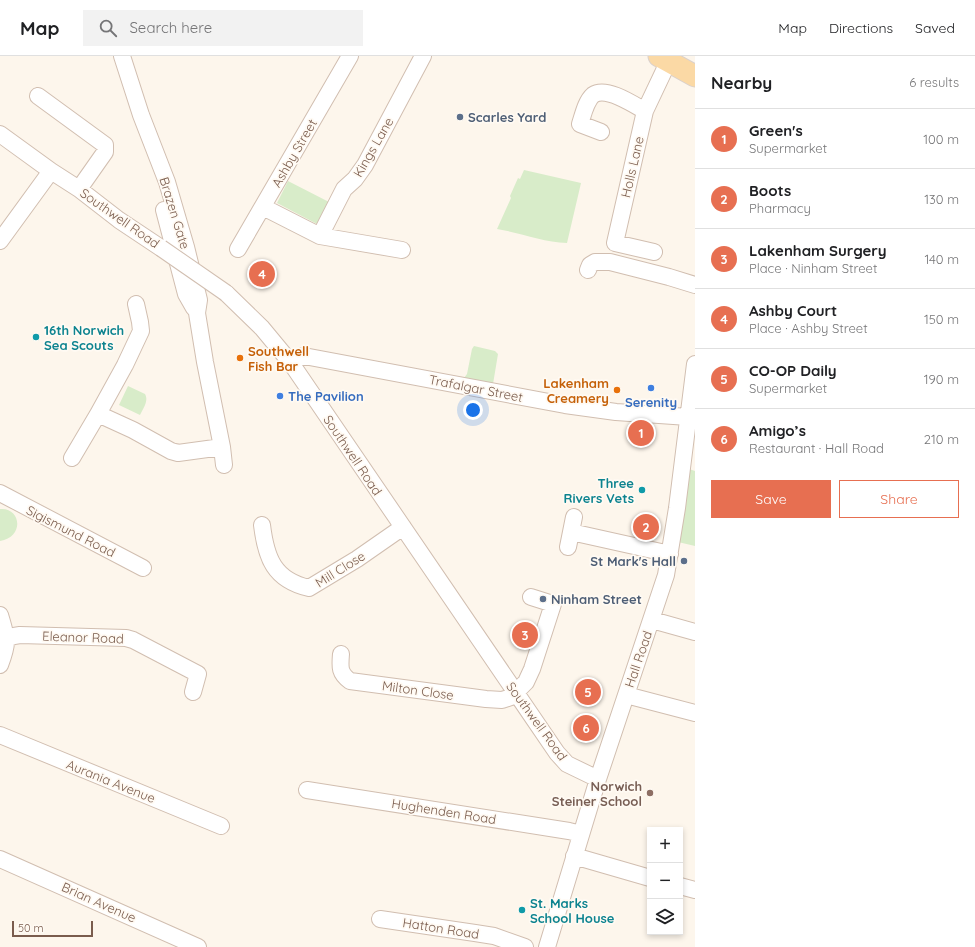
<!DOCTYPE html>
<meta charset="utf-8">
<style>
body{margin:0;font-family:Quicksand,sans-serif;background:#f2f2f2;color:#202124}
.controls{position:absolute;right:12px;bottom:12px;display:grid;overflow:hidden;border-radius:0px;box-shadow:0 2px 6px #0003}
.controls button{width:36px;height:36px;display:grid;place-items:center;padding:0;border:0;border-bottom:1px solid #e0e0e0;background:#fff;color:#202124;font:20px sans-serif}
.scale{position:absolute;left:12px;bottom:10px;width:81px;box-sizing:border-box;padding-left:4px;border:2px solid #7a5c4d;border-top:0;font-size:11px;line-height:14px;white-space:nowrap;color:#7a5c4d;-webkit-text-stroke:3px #fffaf3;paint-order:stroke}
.you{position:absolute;left:473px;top:354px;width:14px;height:14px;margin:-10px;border:3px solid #fff;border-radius:50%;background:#1a73e8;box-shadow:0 0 0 6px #1a73e833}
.badge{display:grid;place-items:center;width:26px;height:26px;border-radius:50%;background:#e76f51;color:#fff;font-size:13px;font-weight:700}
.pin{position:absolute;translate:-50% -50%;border:2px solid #fff;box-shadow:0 1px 4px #0006}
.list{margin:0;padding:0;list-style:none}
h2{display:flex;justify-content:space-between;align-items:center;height:52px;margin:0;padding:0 16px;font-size:17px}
h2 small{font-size:13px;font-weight:400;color:#757577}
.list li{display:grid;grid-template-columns:26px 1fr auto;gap:12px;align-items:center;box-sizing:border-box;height:60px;padding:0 16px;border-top:1px solid #e0e0e0}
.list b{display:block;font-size:15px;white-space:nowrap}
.list p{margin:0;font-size:13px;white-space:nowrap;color:#757577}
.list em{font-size:13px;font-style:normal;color:#757577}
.actions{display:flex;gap:8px;padding:12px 16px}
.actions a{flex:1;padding:9px 0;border:1px solid #e76f51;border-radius:0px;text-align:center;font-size:14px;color:#e76f51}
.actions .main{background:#e76f51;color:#fff}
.icon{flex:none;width:22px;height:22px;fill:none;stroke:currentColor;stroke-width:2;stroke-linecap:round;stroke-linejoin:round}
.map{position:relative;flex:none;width:695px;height:891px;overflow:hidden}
header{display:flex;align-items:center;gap:24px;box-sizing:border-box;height:56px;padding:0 20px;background:#fff;border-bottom:1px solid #e0e0e0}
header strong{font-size:19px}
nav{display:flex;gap:22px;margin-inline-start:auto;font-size:14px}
.search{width:280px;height:36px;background:#f2f2f2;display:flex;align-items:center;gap:10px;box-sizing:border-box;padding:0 14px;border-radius:0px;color:#757577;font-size:15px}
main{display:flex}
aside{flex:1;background:#fff}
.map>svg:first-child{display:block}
</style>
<header>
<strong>Map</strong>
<div class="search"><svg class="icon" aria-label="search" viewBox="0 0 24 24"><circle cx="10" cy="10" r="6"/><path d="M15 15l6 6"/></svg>Search here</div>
<nav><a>Map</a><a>Directions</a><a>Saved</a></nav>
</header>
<main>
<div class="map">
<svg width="695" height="891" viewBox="0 0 695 891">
<rect width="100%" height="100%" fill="#fdf6ec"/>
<path fill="#d8ecc9" d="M524 114 581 127 567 187C543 186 521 177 497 173L511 142 510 140 518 122 520 123Z
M288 125 329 146 317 168 277 147Z
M474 290 495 295 498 298 493 328 464 322 467 318 472 293Z
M128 330 145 338C149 345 143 353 140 359L119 349Z
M689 413 695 415V490L678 486Z
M0 453C21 451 25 481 0 485Z"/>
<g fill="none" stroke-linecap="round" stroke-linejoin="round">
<g stroke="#d1beb0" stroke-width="18">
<path id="minor" d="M122 0 141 59 167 126 186 191 199 244 197 257 205 306 222 391 224 409
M38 40 105 89V96L79 133
M601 76 580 68C583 59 586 45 593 39 606 30 633 48 645 55
M0 78 51 115 79 133 119 164 161 192
M263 151 320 180 402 194
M164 154 186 238 194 252
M320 180 344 133 355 123 365 109 423 0
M0 185 51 115
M238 193 350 0
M654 196 615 187 645 55 671 0
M588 214 590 209 595 206H610L669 221 695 229
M226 237 262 272 291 307 557 697 567 708 598 723
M291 307 296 302 304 300 565 349 616 356 688 361
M98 358 125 309 141 275 140 266 136 248
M72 402 98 358 133 374 171 395 178 397 222 391
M0 437 143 512
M574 461 571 476 670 498
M262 469C266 502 274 524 309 532L357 503 403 471
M568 491 571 476
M0 559C7 583 9 585 0 609
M652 564 695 576
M7 583 14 580 20 579 126 582 133 584 198 618 193 636
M341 598C340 611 339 617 350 625L486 643 502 644 511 641 526 626 532 613 553 548 531 541
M626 639 695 657
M0 679 221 770
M307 734 569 775 581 778
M574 800 650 822
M0 803 198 891
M680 830 695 834
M380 863 475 877 494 880 525 891
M547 891 598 723 666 519 677 452 695 308"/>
</g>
<g stroke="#dad1cd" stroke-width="23">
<path id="major" d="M659 0 695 20"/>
</g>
<use href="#minor" stroke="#fff" stroke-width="16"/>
<use href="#major" stroke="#fbd9a5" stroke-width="21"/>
<g stroke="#d1beb0" stroke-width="18" stroke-linecap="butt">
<path id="minor-bridge" d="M161 192 226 237"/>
</g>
<use href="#minor-bridge" stroke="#fff" stroke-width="16"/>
</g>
<g fill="#5c6f8a" stroke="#fffaf3" stroke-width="1.5">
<circle cx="460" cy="61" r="4"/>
<circle cx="684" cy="505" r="4"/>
<circle cx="543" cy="543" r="4"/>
</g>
<g fill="#0f9aa8" stroke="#fffaf3" stroke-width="1.5">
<circle cx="36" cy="281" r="4"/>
<circle cx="642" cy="434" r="4"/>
<circle cx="522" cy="854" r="4"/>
</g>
<g fill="#e8710a" stroke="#fffaf3" stroke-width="1.5">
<circle cx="240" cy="302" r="4"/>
<circle cx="617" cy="334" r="4"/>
</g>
<g fill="#3f7fe0" stroke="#fffaf3" stroke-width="1.5">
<circle cx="651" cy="332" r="4"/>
<circle cx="280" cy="340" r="4"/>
</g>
<circle fill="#8d6e63" stroke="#fffaf3" stroke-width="1.5" cx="650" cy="737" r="4"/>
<g text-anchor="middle" stroke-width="3.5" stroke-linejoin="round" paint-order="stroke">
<g font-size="13" font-weight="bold" fill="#4e5e75" stroke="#fffaf3" text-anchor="start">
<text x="468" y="66">Scarles Yard</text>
<text x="676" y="510" text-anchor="end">St Mark's Hall</text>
<text x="551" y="548">Ninham Street</text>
</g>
<g font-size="13" fill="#7a5c4d" stroke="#fffaf3">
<text transform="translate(373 91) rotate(-60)" y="5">Kings Lane</text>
<text transform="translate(294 97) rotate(-60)" y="5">Ashby Street</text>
<text transform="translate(632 111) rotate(-77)" y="5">Holls Lane</text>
<text transform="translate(175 157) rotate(73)" y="5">Brazen Gate</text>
<text transform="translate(120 162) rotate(35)" y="5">Southwell Road</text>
<text transform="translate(476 332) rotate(11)" y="5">Trafalgar Street</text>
<text transform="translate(353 399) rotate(56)" y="5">Southwell Road</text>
<text transform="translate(71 475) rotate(27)" y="5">Sigismund Road</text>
<text transform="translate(340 513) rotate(-32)" y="5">Mill Close</text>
<text transform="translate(83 581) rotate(2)" y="5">Eleanor Road</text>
<text transform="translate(638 603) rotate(-71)" y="5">Hall Road</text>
<text transform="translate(418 634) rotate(8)" y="5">Milton Close</text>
<text transform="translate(537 665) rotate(54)" y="5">Southwell Road</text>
<text transform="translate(111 725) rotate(22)" y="5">Aurania Avenue</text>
<text transform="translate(444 755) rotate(9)" y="5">Hughenden Road</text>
<text transform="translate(99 846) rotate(24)" y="5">Brian Avenue</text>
<text transform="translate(441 872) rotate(9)" y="5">Hatton Road</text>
</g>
<g font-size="13" font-weight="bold" fill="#0d838f" stroke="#fffaf3" text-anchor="start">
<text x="44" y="279">16th Norwich<tspan x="44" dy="15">Sea Scouts</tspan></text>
<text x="634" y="432" text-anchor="end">Three<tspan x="634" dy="15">Rivers Vets</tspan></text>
<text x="530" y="852">St. Marks<tspan x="530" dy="15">School House</tspan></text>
</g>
<g font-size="13" font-weight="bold" fill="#c56008" stroke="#fffaf3" text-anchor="start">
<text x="248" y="300">Southwell<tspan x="248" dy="15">Fish Bar</tspan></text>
<text x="609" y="332" text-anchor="end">Lakenham<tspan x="609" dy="15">Creamery</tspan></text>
</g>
<g font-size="13" font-weight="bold" fill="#366cbe" stroke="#fffaf3" text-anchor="start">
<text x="288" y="345">The Pavilion</text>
<text x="651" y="351" text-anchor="middle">Serenity</text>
</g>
<g font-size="13" font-weight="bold" fill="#785e54" stroke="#fffaf3" text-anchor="end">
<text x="642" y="735">Norwich<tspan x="642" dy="15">Steiner School</tspan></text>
</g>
</g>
</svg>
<div class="controls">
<button>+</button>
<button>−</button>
<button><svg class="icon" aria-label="layers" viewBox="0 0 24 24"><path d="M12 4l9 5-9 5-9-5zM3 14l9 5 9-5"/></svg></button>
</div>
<div class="scale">50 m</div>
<div class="you"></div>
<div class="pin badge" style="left:641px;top:377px">1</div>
<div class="pin badge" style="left:646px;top:471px">2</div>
<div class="pin badge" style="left:525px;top:579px">3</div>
<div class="pin badge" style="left:262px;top:218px">4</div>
<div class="pin badge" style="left:588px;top:636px">5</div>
<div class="pin badge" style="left:586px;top:672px">6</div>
</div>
<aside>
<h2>Nearby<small>6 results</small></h2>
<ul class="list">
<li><span class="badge">1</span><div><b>Green's</b><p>Supermarket</p></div><em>100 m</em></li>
<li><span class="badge">2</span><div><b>Boots</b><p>Pharmacy</p></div><em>130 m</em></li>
<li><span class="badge">3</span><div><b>Lakenham Surgery</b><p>Place · Ninham Street</p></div><em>140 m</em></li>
<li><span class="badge">4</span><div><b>Ashby Court</b><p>Place · Ashby Street</p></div><em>150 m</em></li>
<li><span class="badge">5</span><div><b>CO-OP Daily</b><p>Supermarket</p></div><em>190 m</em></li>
<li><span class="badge">6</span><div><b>Amigo’s</b><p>Restaurant · Hall Road</p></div><em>210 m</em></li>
</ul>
<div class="actions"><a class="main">Save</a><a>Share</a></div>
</aside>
</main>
